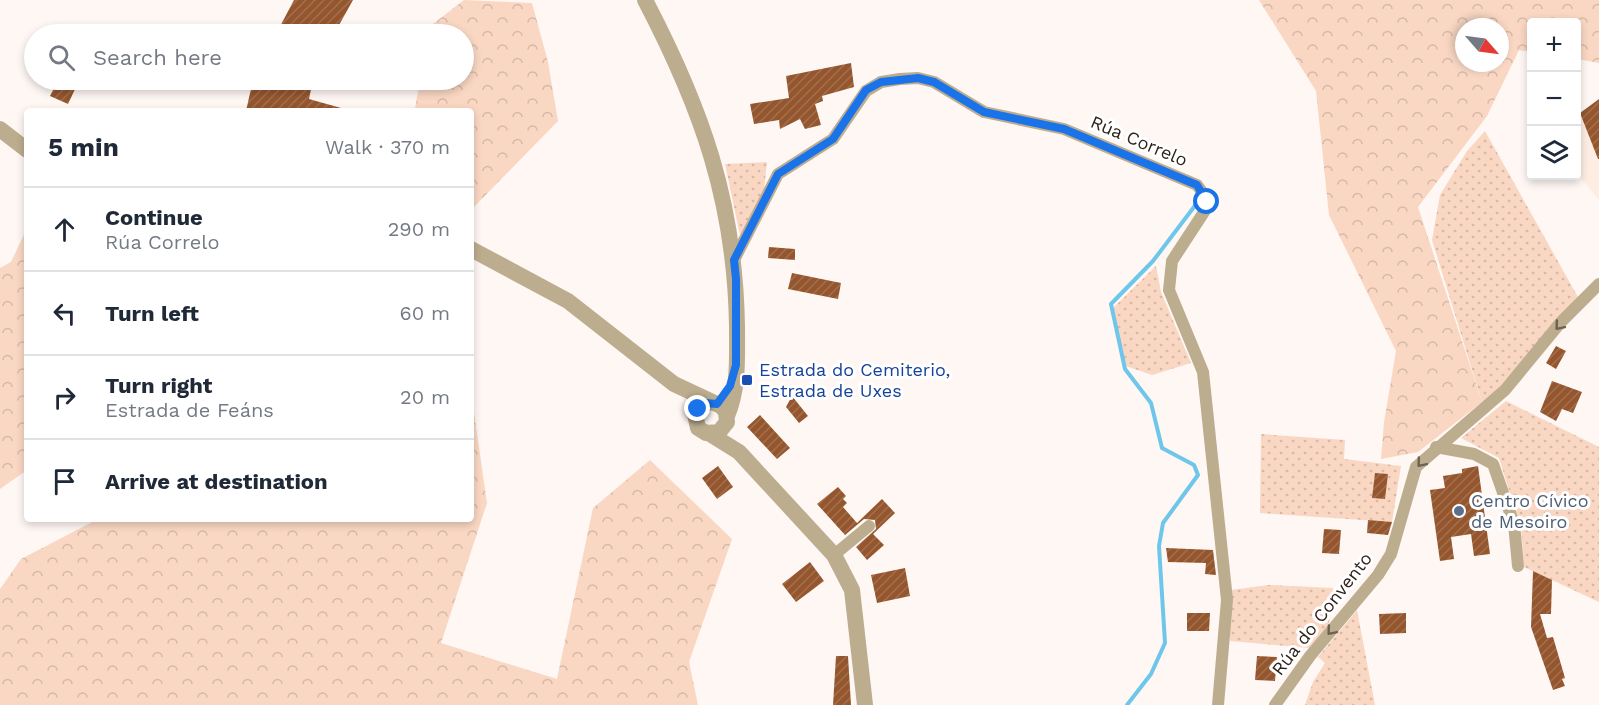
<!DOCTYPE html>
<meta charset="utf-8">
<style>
body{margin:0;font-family:"Work Sans",sans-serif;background:#f2f2f3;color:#1f2937}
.controls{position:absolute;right:18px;top:18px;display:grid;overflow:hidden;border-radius:6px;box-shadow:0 3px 9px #0003}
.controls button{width:54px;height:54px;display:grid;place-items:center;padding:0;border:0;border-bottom:2px solid #e0e1e3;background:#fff;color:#1f2937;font:30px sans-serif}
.compass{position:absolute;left:1455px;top:18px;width:54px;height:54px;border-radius:50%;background:#fff;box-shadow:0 3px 9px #0003;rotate:118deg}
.stop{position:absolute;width:18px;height:18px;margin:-14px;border:4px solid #1a73e8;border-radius:50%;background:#fff}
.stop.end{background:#1a73e8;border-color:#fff;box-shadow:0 2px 6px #0008}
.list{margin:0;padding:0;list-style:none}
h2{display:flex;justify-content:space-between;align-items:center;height:78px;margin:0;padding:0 24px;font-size:26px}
h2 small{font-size:20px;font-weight:400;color:#747a83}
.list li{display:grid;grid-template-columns:39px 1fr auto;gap:18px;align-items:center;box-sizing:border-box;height:84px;padding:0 24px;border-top:2px solid #e0e1e3}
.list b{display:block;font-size:22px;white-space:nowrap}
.list p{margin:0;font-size:20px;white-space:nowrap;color:#747a83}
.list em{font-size:20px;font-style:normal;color:#747a83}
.icon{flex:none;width:33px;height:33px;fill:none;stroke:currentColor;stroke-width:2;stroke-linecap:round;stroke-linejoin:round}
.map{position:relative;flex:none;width:1599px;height:705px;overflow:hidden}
.search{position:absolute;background:#fff;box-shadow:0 3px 9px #0003;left:24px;top:24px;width:450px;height:66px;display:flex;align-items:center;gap:15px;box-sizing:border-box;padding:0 21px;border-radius:33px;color:#747a83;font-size:22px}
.panel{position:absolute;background:#fff;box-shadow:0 3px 9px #0003;left:24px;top:108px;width:450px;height:414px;border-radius:6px}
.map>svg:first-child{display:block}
</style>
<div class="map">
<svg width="1599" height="705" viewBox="0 0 1599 705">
<defs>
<pattern id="grass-dots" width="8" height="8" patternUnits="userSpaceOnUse" patternTransform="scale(1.5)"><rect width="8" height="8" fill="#f9d7c3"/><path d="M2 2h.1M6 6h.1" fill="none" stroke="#d6b8a7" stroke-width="1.8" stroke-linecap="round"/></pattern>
<pattern id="forest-crowns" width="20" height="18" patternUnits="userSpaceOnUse" patternTransform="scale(1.5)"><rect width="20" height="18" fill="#f9d7c3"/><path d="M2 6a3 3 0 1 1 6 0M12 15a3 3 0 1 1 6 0" fill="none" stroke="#d6b8a7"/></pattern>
<pattern id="building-hatch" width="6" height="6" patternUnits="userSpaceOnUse" patternTransform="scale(1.5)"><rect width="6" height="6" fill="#95562d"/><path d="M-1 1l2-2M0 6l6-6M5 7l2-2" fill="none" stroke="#a07050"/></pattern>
</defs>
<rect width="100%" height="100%" fill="#fef7f3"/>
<path fill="#fdede3" d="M1599 103V200L1577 173 1576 122Z"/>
<path fill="url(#grass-dots)" d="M1485 131 1579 299 1505 383 1482 402 1432 240 1440 195 1467 151Z
M767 162 764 190 740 235 725 164Z
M1156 266 1161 292 1191 363 1152 375 1123 365 1113 308Z
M1506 401 1599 447V602L1524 567 1521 528 1499 458 1461 438Z
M1261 434 1345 440 1344 459 1401 466 1392 522 1260 513Z
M1269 585 1333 588 1329 625 1309 648 1230 641V590Z
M1357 610 1375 705H1305L1313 682 1325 663 1318 657Z"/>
<path fill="url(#forest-crowns)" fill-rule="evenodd" d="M464 0 532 3 548 62 558 121 471 210V111L415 109 420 80H464V34H427L429 27Z
M1259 0H1599V63L1577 59 1576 22H1532L1531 52 1519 50 1487 116 1418 207 1482 402 1418 452 1381 459 1384 422 1396 351 1329 215 1316 91ZM1464 27H1500V63H1464Z
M27 228V470L0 489V268L11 262Z
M471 392 487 503 441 643 557 679 593 508 650 460 732 539 689 662 698 705H0V589L21 559 98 519H471Z"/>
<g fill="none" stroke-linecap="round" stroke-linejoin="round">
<path stroke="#6ec6eb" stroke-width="4" d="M1127 705 1151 674 1165 643 1159 546 1163 523 1198 475 1194 465 1162 448 1151 403 1125 369 1111 304 1153 261 1197 203"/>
</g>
<path fill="url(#building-hatch)" d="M294 0H353L334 34H276Z
M851 63 854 87 822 96 823 101 815 104 821 125 805 129 800 119 780 129 779 120 754 124 750 104 789 98 786 76Z
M58 80 77 85 68 104 50 96Z
M253 80H313L309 99 341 108 340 111H246Z
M1599 99V159H1598L1580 113Z
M769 247 795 249V260L768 258Z
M792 273 841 283 838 299 788 289Z
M1556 346 1566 351 1556 369 1546 363Z
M1552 381 1582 392 1573 413 1562 409 1556 421 1540 412Z
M792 396 808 416 799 423 786 407Z
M760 415 790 448 777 459 747 427Z
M718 466 733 487 717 499 702 478Z
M1478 466 1490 554 1474 556 1471 534 1451 537 1454 559 1440 561 1430 490 1445 488 1443 476 1462 473V469Z
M1375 473 1388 474 1385 499 1372 498Z
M838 487 846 496 843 499 847 503 843 507 857 523 882 499 895 513 873 534 884 545 867 560 856 547 876 529 875 520 864 519 845 535 817 504Z
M1368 520 1392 522 1388 535 1367 533Z
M1324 529 1341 530 1339 554 1322 553Z
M1166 548 1213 550 1216 575 1205 574 1206 563 1168 562Z
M810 562 824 581 796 602 782 584Z
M905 568 910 596 877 603 871 575Z
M1533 571 1552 580 1551 614H1540L1547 638 1553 637 1565 678 1562 679 1565 686 1553 690 1531 627Z
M1187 613H1210L1209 631H1187Z
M1406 613V633L1380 634 1379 614Z
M836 656H848L851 705H833Z
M1257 656 1277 657 1275 681 1255 680Z"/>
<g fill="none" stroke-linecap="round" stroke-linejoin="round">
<path stroke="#bdad8f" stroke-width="12" d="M734 260 778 174 833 139 866 91 881 82 900 79 918 78 934 82 984 112 1064 129 1197 185 1205 196 1206 209 1172 261 1169 290 1203 372 1227 600 1218 705
M1436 447 1474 454 1493 464 1514 524 1518 566
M834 555 869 526
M1275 705 1310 656 1378 575 1391 554 1416 467 1505 390 1561 322 1599 284"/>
<path stroke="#bdad8f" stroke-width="16" d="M645 0C702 109 735 202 737 326 737 357 739 388 727 416
M0 129 27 150
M471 249 568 301 674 384 721 406 726 412 727 422 719 432 706 433 698 428 695 414 701 405 712 402
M710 434 739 452 834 555 852 590 865 705"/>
</g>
<defs><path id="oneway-chevron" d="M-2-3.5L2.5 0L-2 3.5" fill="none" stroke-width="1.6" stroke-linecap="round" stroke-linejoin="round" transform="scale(1.5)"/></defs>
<g stroke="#6f6150">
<use href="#oneway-chevron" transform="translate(1559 326) rotate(130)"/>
<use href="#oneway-chevron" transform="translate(1421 463) rotate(130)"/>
<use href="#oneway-chevron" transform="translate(1331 631) rotate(130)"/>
</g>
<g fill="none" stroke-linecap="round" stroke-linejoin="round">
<path stroke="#1a73e8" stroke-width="8" d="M698 409 706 403 717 404 730 386 736 365V279L734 260 778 174 833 139 866 90 881 82 918 78 934 82 984 112 1064 129 1197 185 1207 202"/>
</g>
<rect fill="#1a4fb4" stroke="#fff" stroke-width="2" x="741" y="374" width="12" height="12" rx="3"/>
<circle fill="#5c6f8a" stroke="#fff" stroke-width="2" cx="1459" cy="511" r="6"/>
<g text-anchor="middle" stroke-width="6" stroke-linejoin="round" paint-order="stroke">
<g font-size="18" fill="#2f231c" stroke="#fff">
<text transform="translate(1139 141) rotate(23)" y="6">Rúa Correlo</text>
<text transform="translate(1322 614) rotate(-52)" y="6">Rúa do Convento</text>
</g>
<g font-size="18" fill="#164399" stroke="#fff" text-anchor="start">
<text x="759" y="376">Estrada do Cemiterio,<tspan x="759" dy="21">Estrada de Uxes</tspan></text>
</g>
<g font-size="18" fill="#4e5e75" stroke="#fff" text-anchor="start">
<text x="1471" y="507">Centro Cívico<tspan x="1471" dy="21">de Mesoiro</tspan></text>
</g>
</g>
</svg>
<div class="controls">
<button>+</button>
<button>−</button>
<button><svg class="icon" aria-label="layers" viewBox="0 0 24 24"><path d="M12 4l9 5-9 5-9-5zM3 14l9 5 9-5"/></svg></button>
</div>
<svg class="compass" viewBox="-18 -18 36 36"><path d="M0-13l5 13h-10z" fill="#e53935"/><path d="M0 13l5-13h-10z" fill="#747a83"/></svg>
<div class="stop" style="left:1207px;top:202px"></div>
<div class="stop end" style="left:698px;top:409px"></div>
<div class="search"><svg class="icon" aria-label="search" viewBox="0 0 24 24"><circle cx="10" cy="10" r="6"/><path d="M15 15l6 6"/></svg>Search here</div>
<section class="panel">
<h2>5 min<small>Walk · 370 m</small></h2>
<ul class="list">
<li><svg class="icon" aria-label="ahead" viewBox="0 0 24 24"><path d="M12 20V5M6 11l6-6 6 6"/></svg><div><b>Continue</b><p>Rúa Correlo</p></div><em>290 m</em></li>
<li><svg class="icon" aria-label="left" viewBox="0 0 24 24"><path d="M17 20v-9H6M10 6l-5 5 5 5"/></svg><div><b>Turn left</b></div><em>60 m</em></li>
<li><svg class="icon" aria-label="right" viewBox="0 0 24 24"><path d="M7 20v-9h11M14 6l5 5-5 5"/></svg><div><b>Turn right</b><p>Estrada de Feáns</p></div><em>20 m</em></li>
<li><svg class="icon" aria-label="arrive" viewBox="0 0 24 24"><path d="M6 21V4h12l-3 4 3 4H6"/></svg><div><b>Arrive at destination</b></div></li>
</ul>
</section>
</div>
